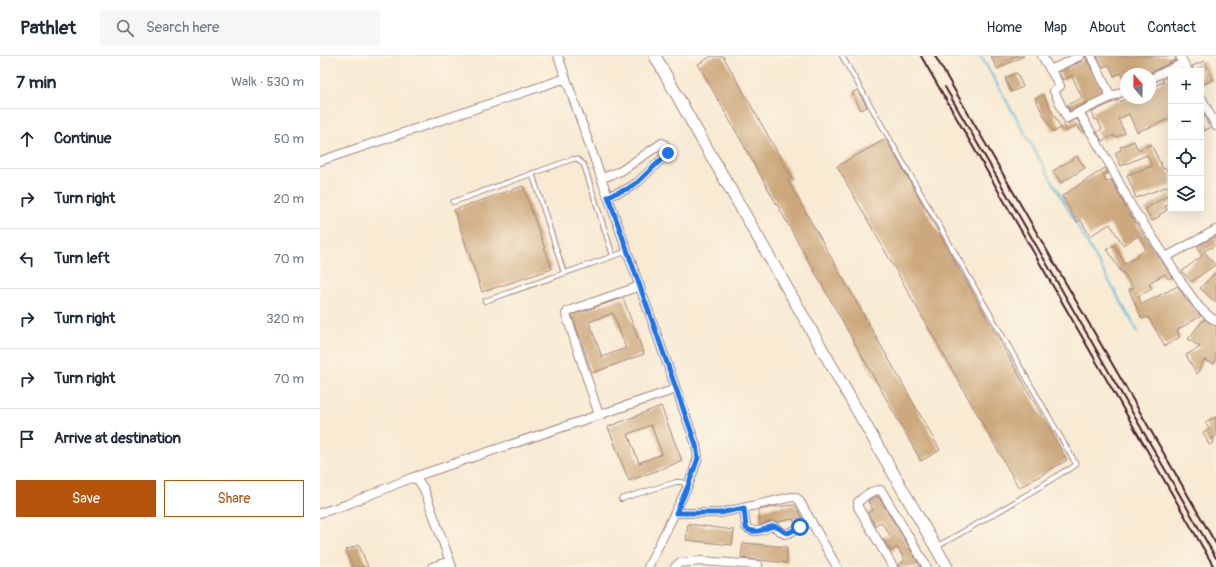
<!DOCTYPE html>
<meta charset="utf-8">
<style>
body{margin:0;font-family:Pangolin,sans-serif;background:#f6f6f7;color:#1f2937}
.controls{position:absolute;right:12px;top:12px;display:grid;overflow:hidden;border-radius:0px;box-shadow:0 4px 16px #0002}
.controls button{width:36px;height:36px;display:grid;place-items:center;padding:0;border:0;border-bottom:1px solid #e0e1e3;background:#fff;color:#1f2937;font:20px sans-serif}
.compass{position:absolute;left:800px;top:12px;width:36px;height:36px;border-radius:50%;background:#fff;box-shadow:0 4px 16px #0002;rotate:340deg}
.stop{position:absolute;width:12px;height:12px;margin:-9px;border:3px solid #1a73e8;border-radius:50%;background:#fff}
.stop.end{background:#1a73e8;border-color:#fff;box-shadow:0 1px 4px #0008}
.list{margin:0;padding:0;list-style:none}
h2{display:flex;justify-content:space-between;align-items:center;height:52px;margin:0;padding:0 16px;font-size:17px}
h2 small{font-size:13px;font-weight:400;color:#747a83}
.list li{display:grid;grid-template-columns:26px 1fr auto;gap:12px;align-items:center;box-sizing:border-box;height:60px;padding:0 16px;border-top:1px solid #e0e1e3}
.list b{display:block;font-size:15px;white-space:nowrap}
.list em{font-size:13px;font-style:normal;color:#747a83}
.actions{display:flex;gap:8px;padding:12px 16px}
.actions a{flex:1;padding:9px 0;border:1px solid #b45309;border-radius:0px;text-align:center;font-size:14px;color:#b45309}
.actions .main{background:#b45309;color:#fff}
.icon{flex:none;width:22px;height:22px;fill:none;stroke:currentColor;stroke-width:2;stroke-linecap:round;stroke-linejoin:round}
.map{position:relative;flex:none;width:896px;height:511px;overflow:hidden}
header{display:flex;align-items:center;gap:24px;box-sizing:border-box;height:56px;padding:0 20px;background:#fff;border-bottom:1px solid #e0e1e3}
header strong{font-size:19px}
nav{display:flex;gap:22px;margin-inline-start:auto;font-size:14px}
.search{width:280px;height:36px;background:#f6f6f7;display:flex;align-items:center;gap:10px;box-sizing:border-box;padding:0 14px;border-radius:0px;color:#747a83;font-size:15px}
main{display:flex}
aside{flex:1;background:#fff}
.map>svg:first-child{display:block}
</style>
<header>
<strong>Pathlet</strong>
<div class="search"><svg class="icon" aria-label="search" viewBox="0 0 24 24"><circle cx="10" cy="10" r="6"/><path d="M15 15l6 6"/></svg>Search here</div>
<nav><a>Home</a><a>Map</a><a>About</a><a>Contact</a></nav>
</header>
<main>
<aside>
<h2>7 min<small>Walk · 530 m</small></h2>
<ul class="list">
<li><svg class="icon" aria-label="ahead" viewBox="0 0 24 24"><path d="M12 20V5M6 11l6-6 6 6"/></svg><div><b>Continue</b></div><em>50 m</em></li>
<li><svg class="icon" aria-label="right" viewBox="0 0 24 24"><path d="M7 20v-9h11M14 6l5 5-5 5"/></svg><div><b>Turn right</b></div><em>20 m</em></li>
<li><svg class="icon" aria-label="left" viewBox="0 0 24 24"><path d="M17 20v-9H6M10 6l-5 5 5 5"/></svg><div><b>Turn left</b></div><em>70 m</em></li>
<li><svg class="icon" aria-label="right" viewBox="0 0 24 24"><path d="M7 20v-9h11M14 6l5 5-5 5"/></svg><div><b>Turn right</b></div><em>320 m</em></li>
<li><svg class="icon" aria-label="right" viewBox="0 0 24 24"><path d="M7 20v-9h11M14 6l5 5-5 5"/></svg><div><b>Turn right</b></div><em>70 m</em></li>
<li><svg class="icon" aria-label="arrive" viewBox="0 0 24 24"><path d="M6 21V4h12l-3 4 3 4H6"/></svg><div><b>Arrive at destination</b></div></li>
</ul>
<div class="actions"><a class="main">Save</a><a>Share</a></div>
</aside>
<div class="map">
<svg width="896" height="511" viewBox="0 0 896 511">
<rect width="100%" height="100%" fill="#fcf5e5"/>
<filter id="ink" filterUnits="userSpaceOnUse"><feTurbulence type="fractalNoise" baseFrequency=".025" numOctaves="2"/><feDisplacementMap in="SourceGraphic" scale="8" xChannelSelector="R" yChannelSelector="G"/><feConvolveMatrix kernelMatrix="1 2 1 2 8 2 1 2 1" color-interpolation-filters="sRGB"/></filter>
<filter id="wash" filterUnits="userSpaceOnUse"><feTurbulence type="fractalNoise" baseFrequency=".012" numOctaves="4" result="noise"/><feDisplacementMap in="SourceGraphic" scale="16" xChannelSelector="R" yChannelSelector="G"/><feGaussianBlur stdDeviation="0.9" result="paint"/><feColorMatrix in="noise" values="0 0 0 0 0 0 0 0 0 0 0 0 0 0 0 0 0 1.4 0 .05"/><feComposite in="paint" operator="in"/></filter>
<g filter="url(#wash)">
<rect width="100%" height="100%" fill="#f8ead3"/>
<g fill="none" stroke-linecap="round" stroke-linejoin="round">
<path stroke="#5bbad9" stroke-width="2" d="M661 0 818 276"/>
</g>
<g id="blocks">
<path fill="#cca87b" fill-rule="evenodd" d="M392 0H403L472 122 468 125 620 394 601 405 378 8Z
M671 0H704L677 13Z
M765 0 784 39 750 55 747 49 762 42 752 20 743 24 739 16 762 5Z
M777 0H855L856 4 827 18H806V28L801 17 794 20 789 9 783 11Z
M885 5 893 24 881 29V15H874L872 10Z
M697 17 703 31 691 36 685 22Z
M851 19V62L826 73V72L817 76 809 58 798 63 805 77 795 82 794 79 782 85 777 76 782 73 777 63 775 64 772 56 798 44 799 46 808 42H830V32L843 26 842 24Z
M537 34 547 51 541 54 532 37Z
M723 38 741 72 733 76 715 43Z
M881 53 890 72 881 76Z
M757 63 765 77 763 78 757 69 747 75 743 68 749 67Z
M566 83 747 404 699 432 517 110Z
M814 85 818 94 831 88 843 113 846 112 849 117 851 116V129L816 142 807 119 832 110 827 99 801 110 795 97 801 94 800 91Z
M757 100 765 112 741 127 733 115Z
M785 112 788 117 783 119 786 126 792 124 807 154 852 221 848 223 845 218 829 227 832 233 818 240 822 248 858 230 867 246 868 245 881 260 857 274 860 281 845 290 828 261 822 263 809 234 813 232 803 216H801L787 193 794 189 805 208 818 200 817 199 826 193 818 180 803 189 790 168 770 180 761 164 757 166 742 140Z
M203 130 232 213 162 236 134 154Z
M851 137V146L845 150 847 154 839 159 840 160 832 165 825 153Z
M896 180V189L884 195 895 209 871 226 862 215 882 200 877 190Z
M896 216V247L880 232Z
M303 242 324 298 272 317 252 259ZM293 257 306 292 282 301 269 266Z
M884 263 896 270V302L894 308 884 304 877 318 866 299 880 291 868 283Z
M341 350 362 405 309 425 288 371ZM331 369 342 398 319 407 308 378Z
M896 361V380L892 382 894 386 889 389 883 376 889 373 885 366Z
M556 440 557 442 559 441 601 511H578V509L585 504 577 491 571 495 563 483 570 479 561 466 555 469 548 457 553 454 548 445Z
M475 449 483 463 475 468 473 463 457 466 451 465 440 469 439 454 454 451Z
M368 468 414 474 412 489 366 484Z
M423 487 467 491V507L421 502Z
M39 489 48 511H32L26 494Z"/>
</g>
</g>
<g filter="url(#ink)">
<use href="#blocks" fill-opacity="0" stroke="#a1847f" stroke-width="1"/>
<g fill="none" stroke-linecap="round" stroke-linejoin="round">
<g stroke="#a1847f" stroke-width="6">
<path id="lane" d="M522 0 756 408C753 413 748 413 743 416 702 443 659 467 616 491
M212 117 244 217
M133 146 253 103H257L264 109 293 200
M165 245 308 195
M301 443 356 426H362L368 430"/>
</g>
<g stroke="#a1847f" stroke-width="10">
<path id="street" d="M238 0 376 389 378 402 368 430 328 511
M722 0 740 30 734 35 747 62 806 34
M771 0 791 41
M860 0 868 15
M730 14 760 0
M830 23 863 7
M881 41 896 70
M759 56 790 109 812 151 834 183 864 230 879 251 890 261 896 265
M0 105 246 22
M282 122 301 115 342 87 344 88 349 94 348 97 318 126 307 133 288 140
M846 201 896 174
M279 359 246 258 248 255 320 230
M91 422 356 333
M424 452 426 471C434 479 444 473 453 470L465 478 469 477 491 465
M0 457 28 448 91 422 98 424 104 433 132 511
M356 457H400L472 441H475L479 444 517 511
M112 511 130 505
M355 511 359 507 381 505 438 509
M573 511 538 451V446C545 440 552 433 561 434L607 511"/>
</g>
<g stroke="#a1847f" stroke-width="13">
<path id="secondary" d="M335 0 373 68 627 511"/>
</g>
<use href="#lane" stroke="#fff" stroke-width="4"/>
<use href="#street" stroke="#fff" stroke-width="8"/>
<use href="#secondary" stroke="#fff" stroke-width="11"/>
<path stroke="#4a1f2b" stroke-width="2" d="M601 0 894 511
M615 0 896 488
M625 31 896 502"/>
</g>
</g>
<g fill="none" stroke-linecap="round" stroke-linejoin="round" filter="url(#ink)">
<path stroke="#1a73e8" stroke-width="5" d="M348 97 318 126 307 133 288 140 376 389 378 402 368 430 356 457H400L424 452 426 472C434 479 444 473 453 470 470 475 460 482 480 471"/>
</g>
</svg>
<div class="controls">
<button>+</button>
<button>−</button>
<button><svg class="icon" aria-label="locate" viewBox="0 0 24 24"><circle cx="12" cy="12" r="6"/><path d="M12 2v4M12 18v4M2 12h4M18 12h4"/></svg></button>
<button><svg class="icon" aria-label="layers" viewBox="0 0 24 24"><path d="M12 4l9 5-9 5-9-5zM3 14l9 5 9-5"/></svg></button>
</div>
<svg class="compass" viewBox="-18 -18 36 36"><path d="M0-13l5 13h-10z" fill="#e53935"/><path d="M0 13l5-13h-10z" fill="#747a83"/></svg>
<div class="stop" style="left:480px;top:471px"></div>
<div class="stop end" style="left:348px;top:97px"></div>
</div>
</main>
